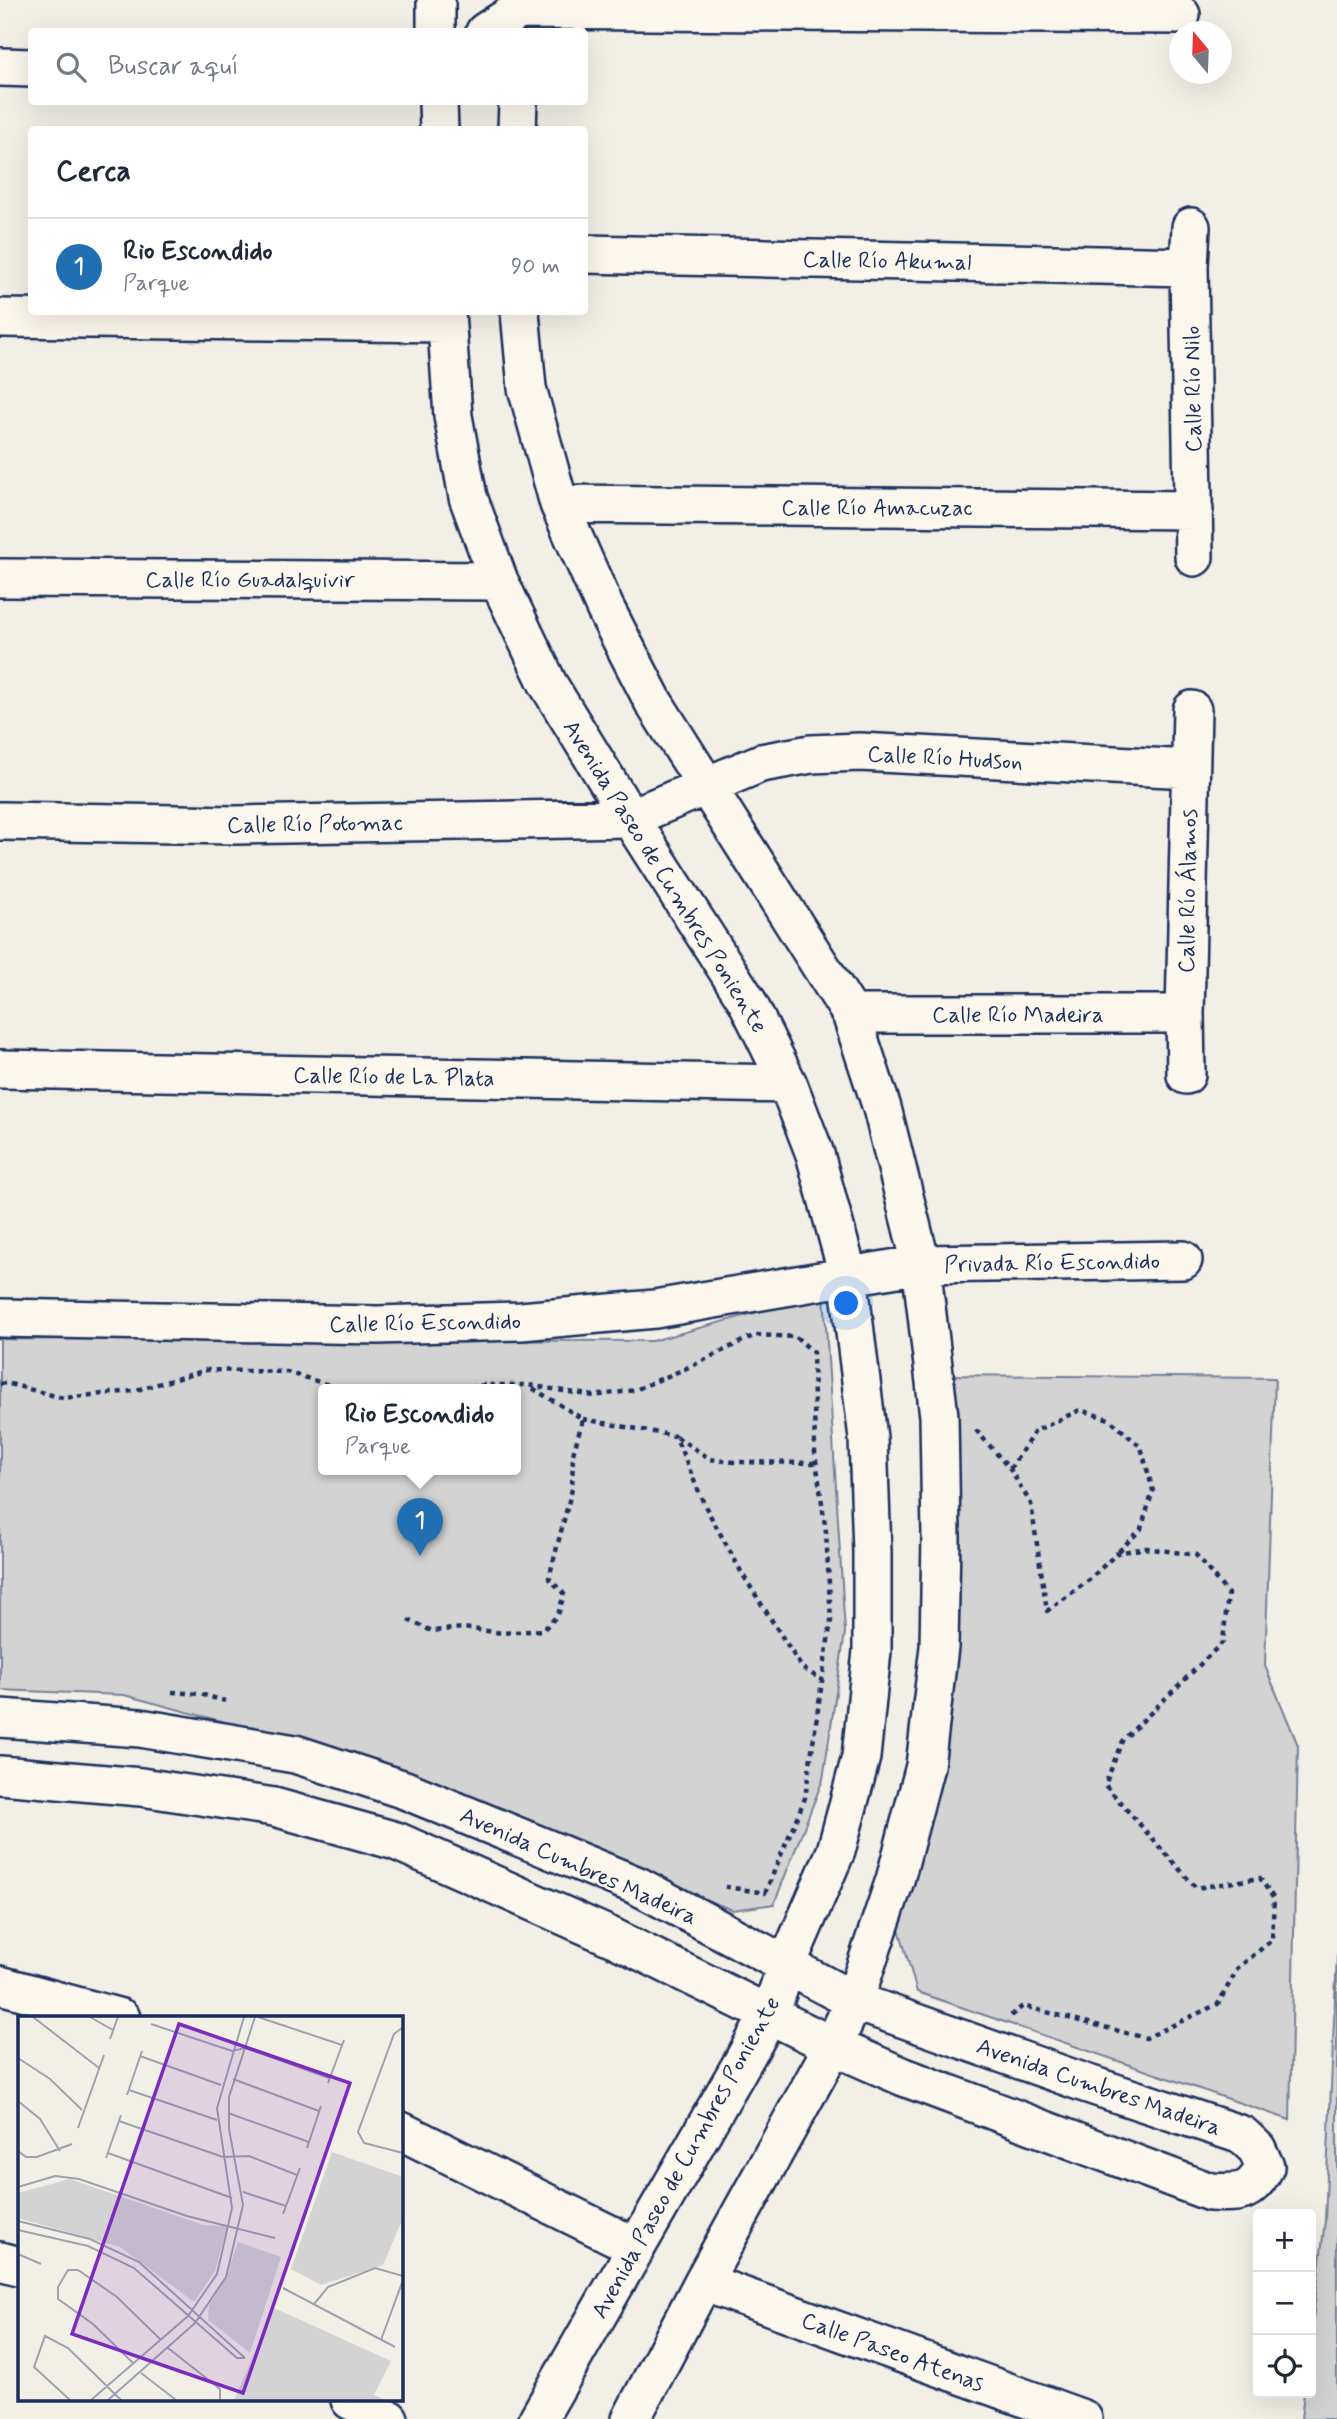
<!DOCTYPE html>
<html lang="es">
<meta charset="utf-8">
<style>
body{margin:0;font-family:Mynerve,sans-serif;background:#f2f2f3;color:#1f2937}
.controls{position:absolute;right:21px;bottom:21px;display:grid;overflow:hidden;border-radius:7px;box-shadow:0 7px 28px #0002}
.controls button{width:63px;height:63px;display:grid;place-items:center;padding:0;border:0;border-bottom:2px solid #e0e1e3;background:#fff;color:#1f2937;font:35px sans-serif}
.compass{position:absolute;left:1169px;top:21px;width:63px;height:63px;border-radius:50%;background:#fff;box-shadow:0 7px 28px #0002;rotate:341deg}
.you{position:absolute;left:847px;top:1304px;width:24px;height:24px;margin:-18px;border:5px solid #fff;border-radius:50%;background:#1a73e8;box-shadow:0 0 0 10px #1a73e833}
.badge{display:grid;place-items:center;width:46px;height:46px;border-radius:50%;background:#1f6fb2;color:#fff;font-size:23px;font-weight:700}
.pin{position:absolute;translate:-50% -58px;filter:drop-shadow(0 2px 4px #0008)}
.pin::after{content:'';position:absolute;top:37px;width:24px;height:21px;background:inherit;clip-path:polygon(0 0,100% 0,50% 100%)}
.popup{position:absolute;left:318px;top:1384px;width:203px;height:91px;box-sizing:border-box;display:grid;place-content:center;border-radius:7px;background:#fff;filter:drop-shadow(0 2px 5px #0005);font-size:23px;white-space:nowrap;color:#747a83}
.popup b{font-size:26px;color:#1f2937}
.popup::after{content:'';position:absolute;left:50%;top:100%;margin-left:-14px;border:14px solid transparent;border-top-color:#fff}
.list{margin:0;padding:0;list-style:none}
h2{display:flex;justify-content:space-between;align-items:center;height:91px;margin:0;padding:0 28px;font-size:30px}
h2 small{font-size:23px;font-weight:400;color:#747a83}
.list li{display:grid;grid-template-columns:46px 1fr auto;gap:21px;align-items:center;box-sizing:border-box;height:98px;padding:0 28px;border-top:2px solid #e0e1e3}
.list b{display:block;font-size:26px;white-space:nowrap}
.list p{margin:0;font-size:23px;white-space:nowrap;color:#747a83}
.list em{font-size:23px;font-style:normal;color:#747a83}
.icon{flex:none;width:38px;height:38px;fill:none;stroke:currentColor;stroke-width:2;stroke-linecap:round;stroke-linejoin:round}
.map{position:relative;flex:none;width:1337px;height:2419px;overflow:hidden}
.search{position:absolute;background:#fff;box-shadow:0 7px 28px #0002;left:28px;top:28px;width:560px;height:77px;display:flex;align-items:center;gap:18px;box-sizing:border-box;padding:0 24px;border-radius:7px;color:#747a83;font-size:26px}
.panel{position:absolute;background:#fff;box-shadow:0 7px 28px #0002;left:28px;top:126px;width:560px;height:189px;border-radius:7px}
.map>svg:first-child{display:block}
</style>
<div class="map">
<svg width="1337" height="2419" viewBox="0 0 1337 2419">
<rect width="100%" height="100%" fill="#f2efe6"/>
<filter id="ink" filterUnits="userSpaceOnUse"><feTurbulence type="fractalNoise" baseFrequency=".0143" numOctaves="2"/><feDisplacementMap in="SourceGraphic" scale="14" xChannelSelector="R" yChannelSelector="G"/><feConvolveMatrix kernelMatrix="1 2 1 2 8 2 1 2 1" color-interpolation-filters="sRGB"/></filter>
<g filter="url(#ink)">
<path fill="#d2d3d2" stroke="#768198" stroke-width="2" fill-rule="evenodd" d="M824 1294 845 1633 823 1779 774 1904 733 1910 266 1733 124 1695 0 1690V1339L652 1341ZM324 1390H516V1470H324Z
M938 1375 1275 1378 1265 1666 1298 1745 1290 2120 917 1992 890 1897 943 1651Z
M1337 1954V2419H1301L1304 2393H1311V2336L1325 2220Z"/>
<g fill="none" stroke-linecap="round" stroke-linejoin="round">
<g stroke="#1b2f5e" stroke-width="42">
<path id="minor" d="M436 32V0
M485 32 519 10 1181 15
M0 67 32 68
M438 102 439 130
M517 130 518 102
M1191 227 1189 267 1194 557
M584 254 1189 267
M446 312 453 416 468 497 499 581 548 684 630 818 747 1001 788 1084 815 1154 848 1275 868 1438 872 1552V1651L861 1757 836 1851 787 1964 770 2014 538 2419
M520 312 527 388 559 504 605 608 654 703 851 1014 882 1108 921 1264 939 1416 941 1537 939 1647 925 1766 895 1880 854 2001 833 2046 703 2282 631 2419
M0 318 446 323
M559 504 1194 510
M0 578 499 581
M0 821 236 825 630 818 761 763 811 754 860 752 1190 769
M851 1014H1185
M0 1069 788 1084
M1186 1075 1185 1014 1192 710
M0 1318 377 1325 521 1321 655 1309 921 1264 1183 1260
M0 1718 140 1728 295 1754 405 1790 638 1886 854 2001 1085 2083 1242 2135 1257 2149 1265 2167C1250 2195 1240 2193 1210 2192L904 2077 833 2046 614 1938 396 1841 274 1807 141 1787 0 1775
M0 1985 121 2018
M401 2131 636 2247
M0 2261 19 2266
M703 2282 1083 2419
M350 2400 389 2419"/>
</g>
<path stroke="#1b2f5e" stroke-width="4.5" stroke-dasharray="5 5" stroke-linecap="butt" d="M0 1384 6 1383 63 1398 133 1391 207 1370 287 1372 345 1390
M450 1390 484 1385H528L594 1396 635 1390 696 1364 755 1335 796 1337 813 1352 815 1453 826 1532 831 1620 805 1798 765 1893 721 1886
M583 1419 675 1436 705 1506 743 1575 802 1668 822 1680
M976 1430 1010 1469 1031 1504 1047 1611 1088 1581 1117 1553 1146 1548 1196 1555 1228 1594 1223 1642 1122 1741 1105 1785 1196 1888 1260 1878 1274 1899 1272 1940 1238 1968 1218 2004 1146 2038 1023 2006 1009 2017
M677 1437 710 1459 734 1462 816 1463
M1010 1469 1035 1431 1080 1410 1109 1419 1141 1447 1153 1491 1141 1529 1118 1552
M408 1620 432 1631 463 1628 503 1633 543 1630 558 1615 564 1594 549 1578 572 1489 573 1454 583 1419 529 1386
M172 1692 200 1694 225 1701"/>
<use href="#minor" stroke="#fbf7ec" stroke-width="37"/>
</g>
</g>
<g text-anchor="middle" stroke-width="5" stroke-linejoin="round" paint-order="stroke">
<g font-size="23" fill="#1b2f5e" stroke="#fbf7ec">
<text transform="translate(887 260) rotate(1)" y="8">Calle Río Akumal</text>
<text transform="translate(1192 389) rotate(-91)" y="8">Calle Río Nilo</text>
<text x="877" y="515">Calle Río Amacuzac</text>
<text x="250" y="587">Calle Río Guadalquivir</text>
<text transform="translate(945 757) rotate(3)" y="8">Calle Río Hudson</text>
<text transform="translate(315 823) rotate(-1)" y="8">Calle Río Potomac</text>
<text transform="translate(666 876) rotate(58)" y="8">Avenida Paseo de Cumbres Poniente</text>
<text transform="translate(1187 891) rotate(-89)" y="8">Calle Río Álamos</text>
<text x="1018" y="1022">Calle Río Madeira</text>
<text transform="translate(394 1076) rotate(1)" y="8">Calle Río de La Plata</text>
<text transform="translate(1052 1262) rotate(-1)" y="8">Privada Río Escondido</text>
<text transform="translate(425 1322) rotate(-1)" y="8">Calle Río Escondido</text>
<text transform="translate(579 1865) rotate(24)" y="8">Avenida Cumbres Madeira</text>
<text transform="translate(1099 2086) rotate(19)" y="8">Avenida Cumbres Madeira</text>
<text transform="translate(685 2157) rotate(-61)" y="8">Avenida Paseo de Cumbres Poniente</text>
<text transform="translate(893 2351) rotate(20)" y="8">Calle Paseo Atenas</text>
</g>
</g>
<g transform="translate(18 2016)">
<rect width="385" height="385" fill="#f2efe6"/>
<path d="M314 136 385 161V202L365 249 303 269 273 253ZM52 163 185 209 209 210 197 255 176 286 102 231 0 202V177ZM220 226 263 241 232 337 190 304 191 290 208 261ZM256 292 373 345 356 379 368 384H216Z" fill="#d2d3d2"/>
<path fill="none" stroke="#9ca2b0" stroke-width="2" d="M15 1 81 52M72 1 95 14M240 1 324 29M133 8 214 35 227 32 311 62M385 11 376 18 340 116 346 127 385 137M92 23 100 1M122 40 203 69M0 42 32 63 64 94M215 63 301 95M310 67 326 24M111 74 199 104M109 79 124 35M0 85 22 103 42 135M210 97 291 126M101 105 205 141 231 140 279 159M60 112 86 39M289 132 303 90M0 135 8 141H19L54 128M90 137 214 182M88 142 103 99M0 171 37 160 61 163 169 200 257 222M225 176 268 190M265 198 282 152M0 205 72 223 121 246 227 342M0 214 70 230 116 252 219 342H227M0 238 23 248M265 272 377 331M296 288 310 271 357 252 385 260M363 324 385 264M150 332 202 373V384M116 348 75 308 40 283V271L50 254H60L99 281 143 324M123 357 158 384M52 384 16 351 27 320 50 332 103 384M73 384 170 300 199 258 214 192 199 92 226 1M90 384 177 307 208 261 225 189 211 113V81L237 1"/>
<path fill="#7b2cbf" fill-opacity="0.15" stroke="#7b2cbf" stroke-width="3.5" d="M161 8 332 67 225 377 54 318Z"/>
<rect width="385" height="385" fill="none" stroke="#1b2f5e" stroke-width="3.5"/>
</g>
</svg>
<div class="controls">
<button>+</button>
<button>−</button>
<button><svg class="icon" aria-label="locate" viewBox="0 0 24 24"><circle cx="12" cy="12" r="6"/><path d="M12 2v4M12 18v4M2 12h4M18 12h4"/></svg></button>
</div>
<svg class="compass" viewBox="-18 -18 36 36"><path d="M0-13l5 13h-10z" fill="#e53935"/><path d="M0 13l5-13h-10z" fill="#747a83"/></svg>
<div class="you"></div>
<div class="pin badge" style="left:420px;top:1556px">1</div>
<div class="popup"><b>Rio Escondido</b>Parque</div>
<div class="search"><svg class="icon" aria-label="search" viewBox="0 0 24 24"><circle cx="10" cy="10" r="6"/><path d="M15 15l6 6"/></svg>Buscar aquí</div>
<section class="panel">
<h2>Cerca<small></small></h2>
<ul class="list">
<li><span class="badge">1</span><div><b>Rio Escondido</b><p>Parque</p></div><em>90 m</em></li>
</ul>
</section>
</div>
